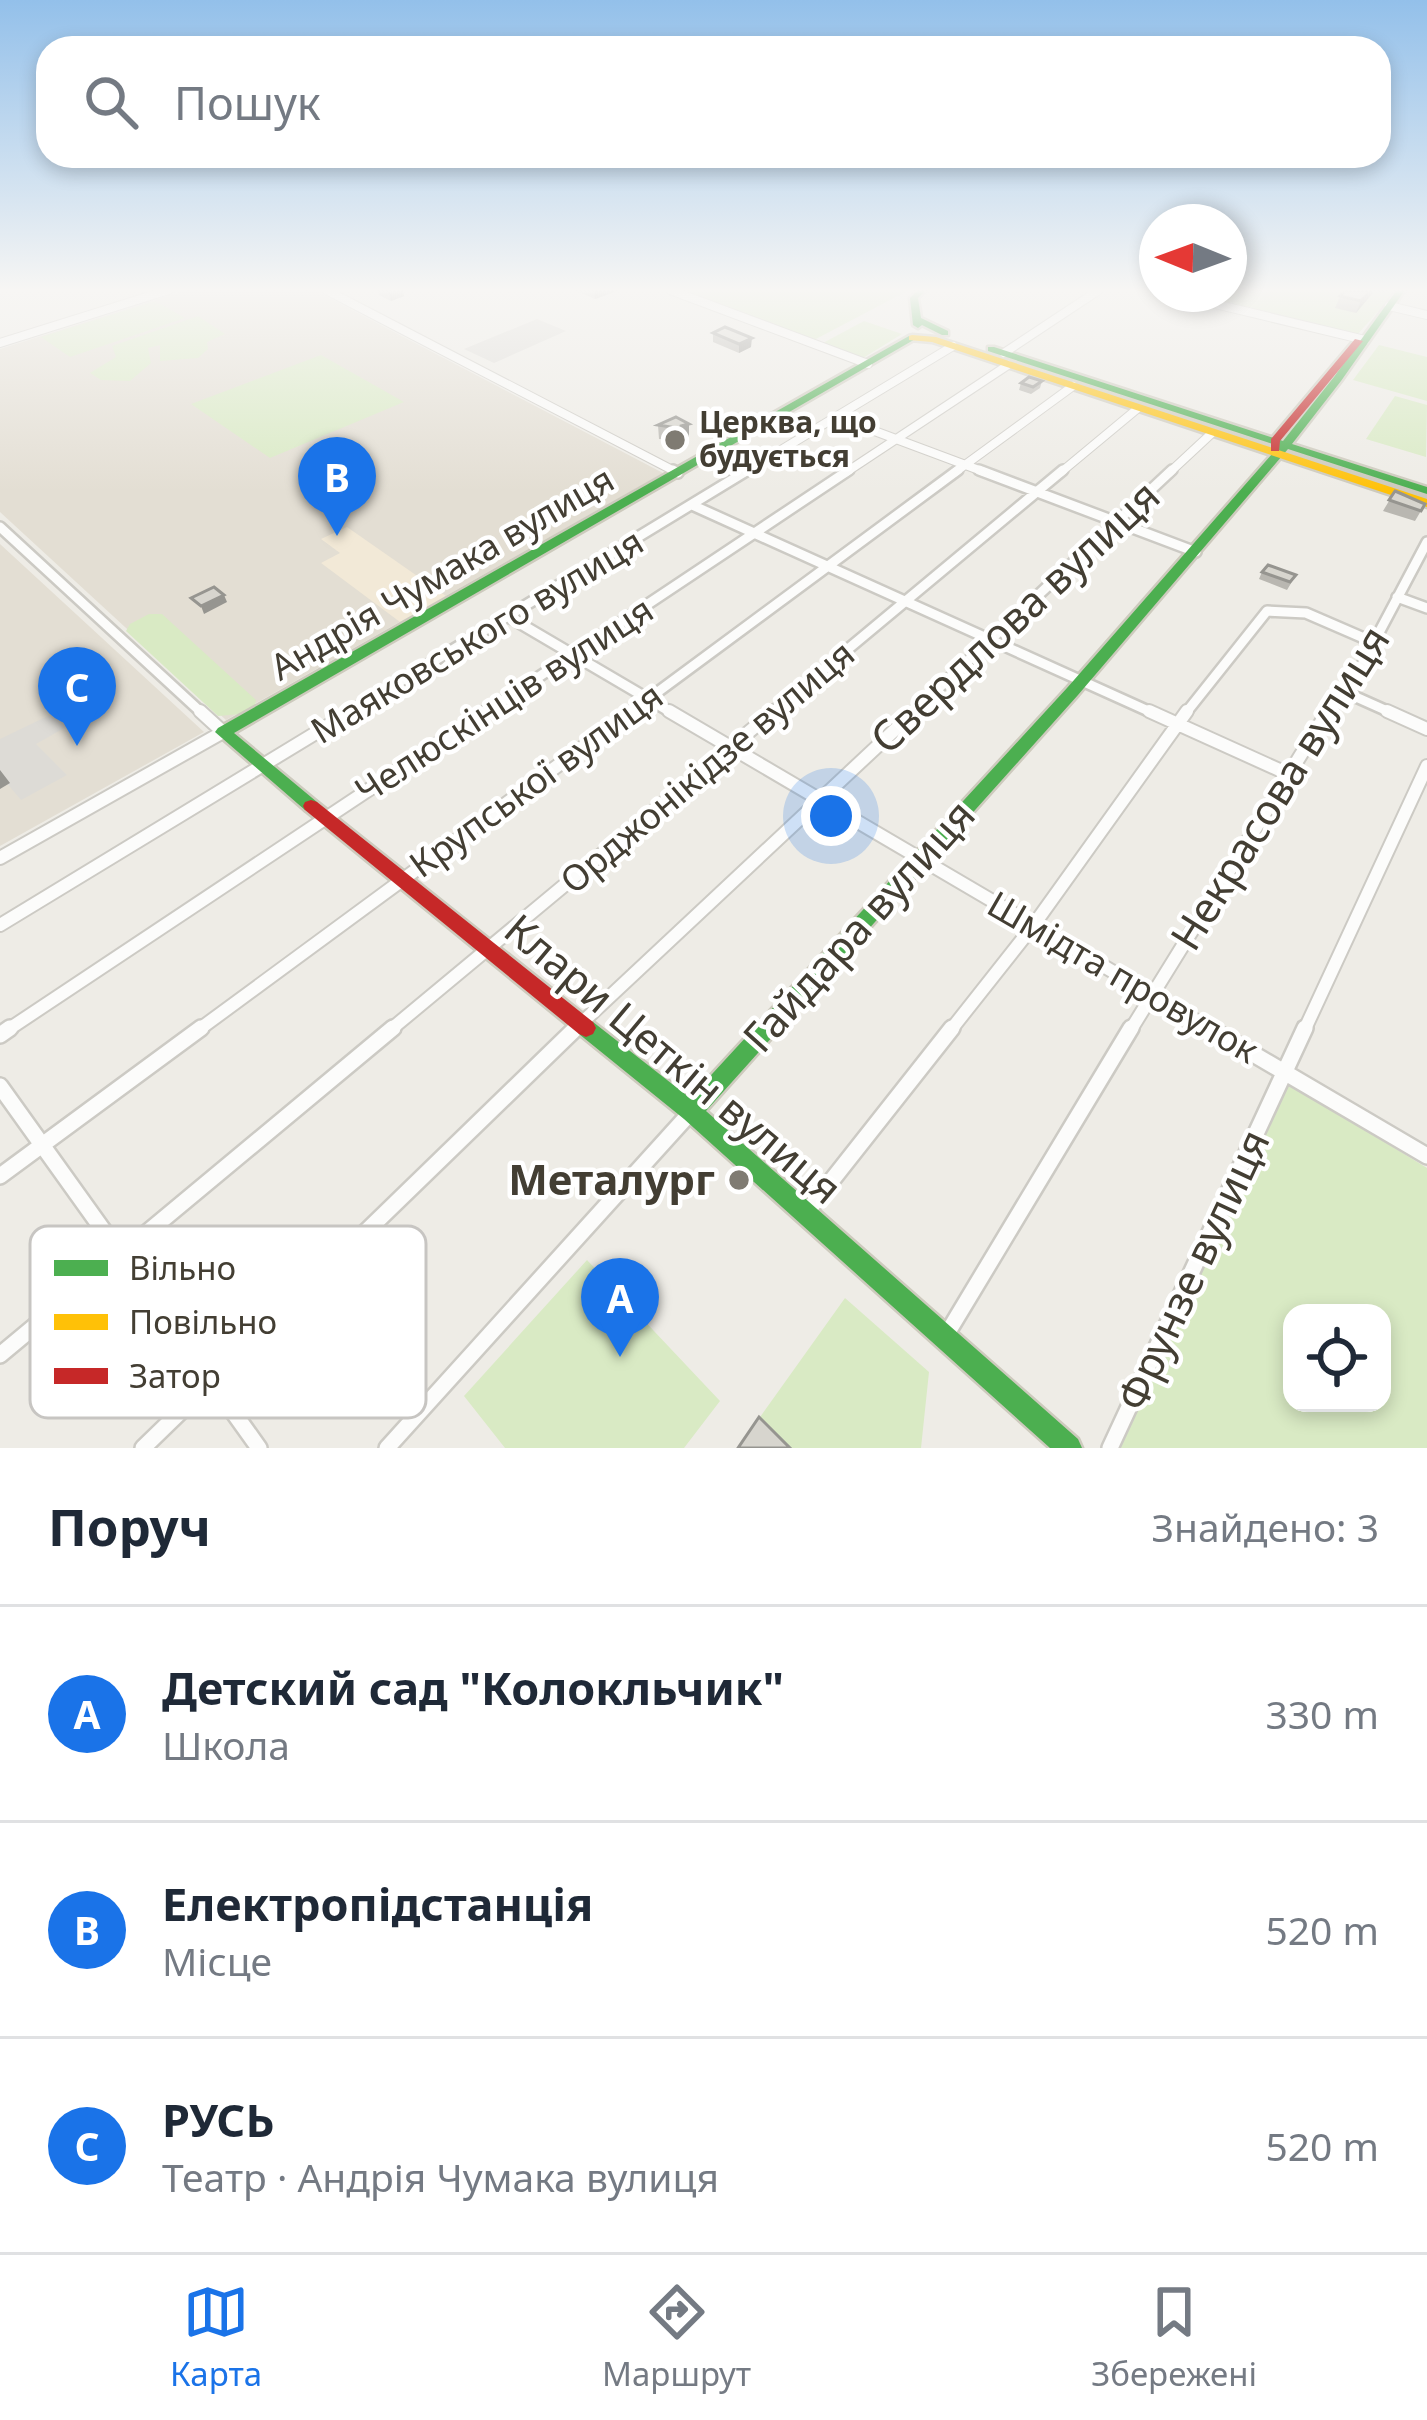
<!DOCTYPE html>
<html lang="uk">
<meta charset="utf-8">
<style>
body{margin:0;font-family:"Noto Sans",sans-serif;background:#f6f6f7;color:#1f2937}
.controls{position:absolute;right:36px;bottom:36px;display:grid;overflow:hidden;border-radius:24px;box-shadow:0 6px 18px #0003}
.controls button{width:108px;height:108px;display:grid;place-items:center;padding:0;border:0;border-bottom:3px solid #e0e1e3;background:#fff;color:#1f2937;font:60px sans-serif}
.compass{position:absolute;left:1139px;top:204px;width:108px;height:108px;border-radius:50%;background:#fff;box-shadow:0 6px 18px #0003;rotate:271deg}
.you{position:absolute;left:831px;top:816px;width:42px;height:42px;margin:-30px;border:9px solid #fff;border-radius:50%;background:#1a73e8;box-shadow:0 0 0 18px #1a73e833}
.badge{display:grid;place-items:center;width:78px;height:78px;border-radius:50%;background:#1a73e8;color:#fff;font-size:39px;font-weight:700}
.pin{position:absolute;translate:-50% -99px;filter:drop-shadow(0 3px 6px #0008)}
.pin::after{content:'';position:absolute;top:63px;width:42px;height:36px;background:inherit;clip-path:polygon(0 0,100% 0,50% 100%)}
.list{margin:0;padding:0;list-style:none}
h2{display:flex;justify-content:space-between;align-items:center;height:156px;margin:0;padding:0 48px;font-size:51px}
h2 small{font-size:39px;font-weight:400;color:#747a83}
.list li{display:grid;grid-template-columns:78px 1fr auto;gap:36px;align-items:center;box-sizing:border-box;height:216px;padding:0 48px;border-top:3px solid #e0e1e3}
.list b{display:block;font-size:45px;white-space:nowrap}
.list p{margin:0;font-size:39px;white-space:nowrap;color:#747a83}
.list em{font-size:39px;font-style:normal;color:#747a83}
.icon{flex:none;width:66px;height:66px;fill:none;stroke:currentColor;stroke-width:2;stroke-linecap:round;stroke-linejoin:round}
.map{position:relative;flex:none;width:1427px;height:1448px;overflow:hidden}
.search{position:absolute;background:#fff;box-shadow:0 6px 18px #0003;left:36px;right:36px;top:36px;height:132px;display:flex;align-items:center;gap:30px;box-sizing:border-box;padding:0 42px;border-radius:36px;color:#747a83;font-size:45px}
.sheet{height:804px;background:#fff}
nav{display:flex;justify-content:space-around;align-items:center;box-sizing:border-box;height:168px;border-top:3px solid #e0e1e3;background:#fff;font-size:33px;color:#747a83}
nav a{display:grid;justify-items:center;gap:6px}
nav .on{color:#1a73e8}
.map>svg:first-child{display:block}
</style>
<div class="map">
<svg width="1427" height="1448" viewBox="0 0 1427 1448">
<rect width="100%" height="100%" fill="#eeece6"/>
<path fill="#e3ded3" d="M187 290H314L663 473 226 720 0 512V349Z
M0 544 204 732 0 846Z"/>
<path fill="#f2e9d7" d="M347 527 446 596 400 622 321 563 340 553 321 539Z"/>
<path fill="#d9eac4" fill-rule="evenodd" d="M678 290H909L814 340Z
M1229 290H1397L1357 335 1213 300 1229 294Z
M155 301 185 318 70 357 41 337Z
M198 316 225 334 207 342 208 349 198 358 160 361V345L148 348 151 363 130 381 101 380 90 373 116 357 112 346Z
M864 321 902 334 863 358 823 343Z
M1379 345 1427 357V401L1353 380Z
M321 355 404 402 270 458 191 404Z
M1395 396 1427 405 1426 457 1366 439Z
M149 614H162L256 700 255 705 241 714 218 716 126 631 130 624Z
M1287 1082 1427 1168V1448H1115ZM1292 1313H1382V1403H1292Z
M587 1260 720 1401 684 1448H505L464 1396Z
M845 1298 929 1372 921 1448H738Z"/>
<path fill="#dddbd6" d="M537 319 566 331 494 363 464 349Z
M52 714H63L73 723 36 744 67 775 21 800 0 775V739Z"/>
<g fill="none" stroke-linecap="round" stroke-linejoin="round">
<g stroke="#cccac4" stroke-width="10">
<path id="street-far3" d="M326 290 678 473
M670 290 868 364
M1173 294 1365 340
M1389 306 1427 315
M0 343 169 290
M1004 353 1099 290
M837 417 987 473
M743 473 953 346
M845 473 1008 365
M954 473 1073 386
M1060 473 1137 409
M1169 473 1212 433"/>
</g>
<g stroke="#cccac4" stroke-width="14">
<path id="street-far2" d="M673 470 678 473
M979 470 1196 552
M692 505 1155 714
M0 527 203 714
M1397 597 1427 608
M509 617 674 714
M1347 693 1394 714
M347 714 748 470
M483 714 849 470
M628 714 958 470
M770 714 1063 470
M911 714 1172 470
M1185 714 1267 611 1306 613 1373 642
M1326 714 1347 693 1427 542"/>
</g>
<g stroke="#cccac4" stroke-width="16">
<path id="street-far1" d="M669 711 1214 1031
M1149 711 1286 773
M1387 711 1427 729
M0 858 223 732 200 711
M0 925 352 711
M6 1031 487 711
M197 1031 632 711
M389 1031 774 711
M573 1031 915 711
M950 1031 1033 926 1187 711
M1130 1031 1328 711
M1304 1031 1427 766"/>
</g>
<g stroke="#cccac4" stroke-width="20">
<path id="street" d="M1209 1028 1427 1156
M0 1035 10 1028
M0 1086 259 1448
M0 1176 201 1028
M806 1213 952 1028
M945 1337 1131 1028
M0 1355 393 1028
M143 1448 576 1028
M387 1448 691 1112
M1110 1448 1305 1028"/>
</g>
<g stroke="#cdcabd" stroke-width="5">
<path id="fast" d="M918 290H926L918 298 921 318 948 331V335H942L922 325 918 328 913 325 910 298Z
M1397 290H1405L1341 381 1292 444 1427 487V494L1288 449 1078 695 706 1111 1078 1439 1082 1448H1050L684 1119 579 1034 576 1028 579 1022 586 1019 593 1022 690 1098 1067 688 1279 446 988 351V347H994L1283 441 1334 377Z
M909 336 917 338 234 733 317 802 319 806 317 810H305L215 732 218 728Z"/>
</g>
<g stroke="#cdcabd" stroke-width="5">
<path id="slow" d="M912 335 936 337 1427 499V507L932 342 909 340V336Z"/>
</g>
<g stroke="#cdcabd" stroke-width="5">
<path id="jam" d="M1355 339 1363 341 1280 441 1279 451H1271V439Z
M311 800 317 802 593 1022 596 1028 593 1034 586 1037 579 1034 305 810 303 806 305 802Z"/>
</g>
<use href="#street-far3" stroke="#fcfcfb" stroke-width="8"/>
<use href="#street-far2" stroke="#fcfcfb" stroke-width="9"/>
<use href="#street-far1" stroke="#fcfcfb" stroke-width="12"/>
<use href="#street" stroke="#fcfcfb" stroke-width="15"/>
<use href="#fast" fill="#4caf50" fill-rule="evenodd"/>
<use href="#slow" fill="#ffc107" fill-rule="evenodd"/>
<use href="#jam" fill="#c62828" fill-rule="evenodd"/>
</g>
<path fill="#b9b7b1" d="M378 290H403L404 296 391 301 379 295Z
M574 290H620L595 299Z
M1358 290H1388L1385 293 1374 291 1356 313 1335 308 1340 296Z
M713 333 751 347 739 353 713 342Z
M1042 381 1040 388 1031 394 1019 390 1021 383Z
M689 424V438L681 440V448L672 449 671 440 659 439 658 425Z
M1395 491 1425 504 1415 521 1383 511Z
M1262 572 1296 575 1287 590 1259 579Z"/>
<path fill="#969590" d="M395 290H403L404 296 391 301 389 292Z
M594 290H620L595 299Z
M1371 290H1374L1372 294 1356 313 1361 301Z
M752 338 751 347 739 353V344Z
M689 424V438L681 440V448V426Z
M224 595 227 602 204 614 201 606Z
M0 770 10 783 0 789Z"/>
<path fill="#d7d5ce" stroke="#969590" stroke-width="3" d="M1346 290 1357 291 1371 290 1361 301 1340 296Z
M725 327 752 338 739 344 713 333Z
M1029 377 1042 381 1033 387 1021 383Z
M676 417 689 424 681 426 680 434 672 435 671 427 658 425Z
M1395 491 1425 504 1421 511 1389 500Z
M1268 565 1296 575 1290 582 1262 572Z
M214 587 224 595 201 606 191 598Z
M759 1417 790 1448H738Z"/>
<linearGradient id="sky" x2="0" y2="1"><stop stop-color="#93c0ea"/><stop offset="0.59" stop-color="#f7f6f4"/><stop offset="1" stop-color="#f7f6f4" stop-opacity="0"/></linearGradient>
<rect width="1427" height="492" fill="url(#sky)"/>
<g fill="#7f7b72" stroke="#fff" stroke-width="4.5">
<circle cx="675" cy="440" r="12"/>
<circle cx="739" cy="1180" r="12"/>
</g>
<g text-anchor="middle" stroke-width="9" stroke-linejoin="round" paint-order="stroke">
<g font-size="30" font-weight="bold" fill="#433e33" stroke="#fff" text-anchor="start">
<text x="699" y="433">Церква, що<tspan x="699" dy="34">будується</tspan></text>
</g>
<g font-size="36" fill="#433e33" stroke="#fff">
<text transform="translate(442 573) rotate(-30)" y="13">Андрія Чумака вулиця</text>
<text transform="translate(477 636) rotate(-31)" y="13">Маяковського вулиця</text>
<text transform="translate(504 700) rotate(-33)" y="13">Челюскінців вулиця</text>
<text transform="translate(707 767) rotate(-40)" y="13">Орджонікідзе вулиця</text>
<text transform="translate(536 780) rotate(-36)" y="13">Крупської вулиця</text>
<text transform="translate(1123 977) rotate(30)" y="13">Шмідта провулок</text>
</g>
<g font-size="42" fill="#433e33" stroke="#fff">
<text transform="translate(1015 617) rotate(-43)" y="15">Свердлова вулиця</text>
<text transform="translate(1280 788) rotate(-58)" y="15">Некрасова вулиця</text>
<text transform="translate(859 926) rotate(-48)" y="15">Гайдара вулиця</text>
<text transform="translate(673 1059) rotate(40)" y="15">Клари Цеткін вулиця</text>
<text transform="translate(1193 1270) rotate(-65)" y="15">Фрунзе вулиця</text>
</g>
<g font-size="42" font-weight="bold" fill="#433e33" stroke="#fff" text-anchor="end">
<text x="715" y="1195">Металург</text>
</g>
</g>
<rect x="30" y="1226" width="396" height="192" rx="18" fill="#fff" stroke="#c7c5c2" stroke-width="3"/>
<rect x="54" y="1260" width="54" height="16" fill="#4caf50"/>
<rect x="54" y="1314" width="54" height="16" fill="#ffc107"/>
<rect x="54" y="1368" width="54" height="16" fill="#c62828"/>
<g font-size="33" fill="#433e33">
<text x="129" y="1280">Вільно</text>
<text x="129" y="1334">Повільно</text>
<text x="129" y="1388">Затор</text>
</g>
</svg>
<div class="controls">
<button><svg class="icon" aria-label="locate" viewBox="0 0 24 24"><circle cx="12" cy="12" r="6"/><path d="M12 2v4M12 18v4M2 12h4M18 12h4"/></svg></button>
</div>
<svg class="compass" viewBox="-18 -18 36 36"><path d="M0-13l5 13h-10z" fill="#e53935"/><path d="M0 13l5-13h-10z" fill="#747a83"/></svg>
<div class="you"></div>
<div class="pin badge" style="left:620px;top:1357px">A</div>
<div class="pin badge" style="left:337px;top:536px">B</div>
<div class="pin badge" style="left:77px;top:746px">C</div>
<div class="search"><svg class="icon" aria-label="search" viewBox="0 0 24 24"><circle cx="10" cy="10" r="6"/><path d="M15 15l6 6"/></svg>Пошук</div>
</div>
<section class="sheet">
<h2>Поруч<small>Знайдено: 3</small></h2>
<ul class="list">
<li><span class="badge">A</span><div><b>Детский сад &quot;Колокльчик&quot;</b><p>Школа</p></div><em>330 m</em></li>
<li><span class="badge">B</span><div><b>Електропідстанція</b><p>Місце</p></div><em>520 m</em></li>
<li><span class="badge">C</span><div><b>РУСЬ</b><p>Театр · Андрія Чумака вулиця</p></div><em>520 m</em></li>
</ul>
</section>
<nav>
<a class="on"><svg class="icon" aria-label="map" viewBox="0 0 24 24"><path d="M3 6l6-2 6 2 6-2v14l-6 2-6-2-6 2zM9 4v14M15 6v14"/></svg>Карта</a>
<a><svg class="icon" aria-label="directions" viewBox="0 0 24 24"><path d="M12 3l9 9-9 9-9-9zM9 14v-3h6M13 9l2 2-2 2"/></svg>Маршрут</a>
<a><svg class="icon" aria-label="saved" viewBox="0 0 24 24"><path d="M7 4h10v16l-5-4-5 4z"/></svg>Збережені</a>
</nav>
